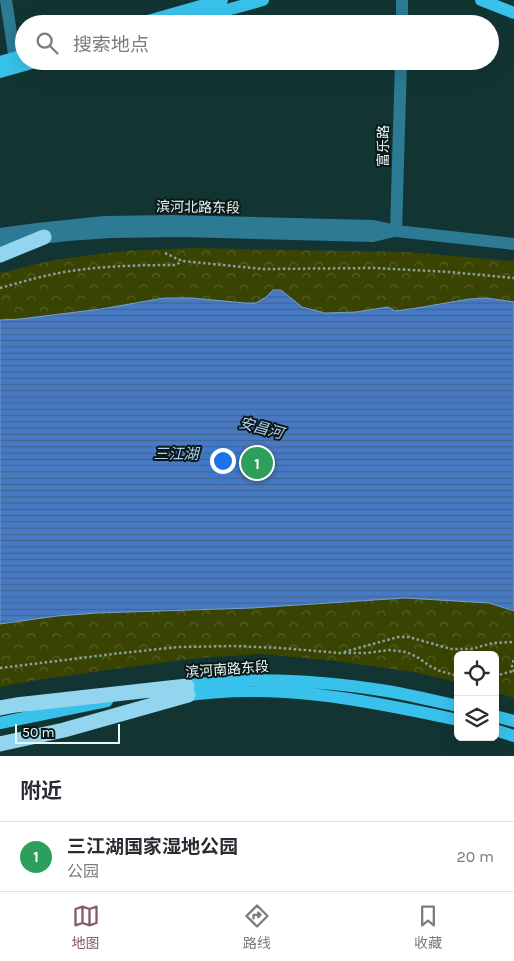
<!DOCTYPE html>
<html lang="zh">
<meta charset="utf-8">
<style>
body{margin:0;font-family:Karla,"Noto Sans SC",sans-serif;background:#f2f2f3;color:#2b2b33}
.controls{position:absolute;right:15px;bottom:15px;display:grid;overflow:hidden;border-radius:8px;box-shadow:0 5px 20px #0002}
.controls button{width:45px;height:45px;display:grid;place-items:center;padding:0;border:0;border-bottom:1px solid #e1e1e2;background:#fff;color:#2b2b33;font:25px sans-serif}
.scale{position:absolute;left:15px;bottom:12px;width:105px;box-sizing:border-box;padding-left:5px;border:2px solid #e6f9f7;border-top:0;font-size:14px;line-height:18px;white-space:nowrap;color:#e6f9f7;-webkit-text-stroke:4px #0b1a19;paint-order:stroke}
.you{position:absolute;left:222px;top:460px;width:18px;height:18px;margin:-12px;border:4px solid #fff;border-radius:50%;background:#1a73e8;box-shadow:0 0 0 8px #1a73e833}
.badge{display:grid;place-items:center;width:32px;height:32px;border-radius:50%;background:#855d64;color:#fff;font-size:16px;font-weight:700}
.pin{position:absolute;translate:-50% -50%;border:2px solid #fff;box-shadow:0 1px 5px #0006}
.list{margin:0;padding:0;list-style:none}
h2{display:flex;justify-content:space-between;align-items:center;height:65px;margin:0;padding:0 20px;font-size:21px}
h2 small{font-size:16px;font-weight:400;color:#7c7c81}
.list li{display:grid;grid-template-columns:32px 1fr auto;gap:15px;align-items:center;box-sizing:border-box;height:70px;padding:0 20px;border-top:1px solid #e1e1e2}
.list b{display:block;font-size:19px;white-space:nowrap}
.list p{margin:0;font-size:16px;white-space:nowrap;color:#7c7c81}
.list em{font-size:16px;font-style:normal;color:#7c7c81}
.icon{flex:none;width:28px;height:28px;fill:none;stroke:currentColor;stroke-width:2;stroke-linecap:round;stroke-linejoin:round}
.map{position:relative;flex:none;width:514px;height:756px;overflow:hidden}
.search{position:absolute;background:#fff;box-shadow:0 5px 20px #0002;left:15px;right:15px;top:15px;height:55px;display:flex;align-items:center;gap:12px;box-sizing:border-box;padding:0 18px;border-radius:28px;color:#7c7c81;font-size:19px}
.sheet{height:135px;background:#fff}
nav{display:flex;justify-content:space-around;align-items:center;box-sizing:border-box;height:70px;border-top:1px solid #e1e1e2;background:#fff;font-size:14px;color:#7c7c81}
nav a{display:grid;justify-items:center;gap:2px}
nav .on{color:#855d64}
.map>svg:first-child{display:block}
</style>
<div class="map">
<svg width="514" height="756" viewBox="0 0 514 756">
<defs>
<pattern id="park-crowns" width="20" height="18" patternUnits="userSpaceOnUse" patternTransform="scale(1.25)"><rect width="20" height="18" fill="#394402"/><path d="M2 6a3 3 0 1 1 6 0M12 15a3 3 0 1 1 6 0" fill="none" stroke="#566028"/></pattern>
<pattern id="water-rules" width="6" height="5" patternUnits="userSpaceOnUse" patternTransform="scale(1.25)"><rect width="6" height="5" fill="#477ac4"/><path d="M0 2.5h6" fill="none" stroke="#46658d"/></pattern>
</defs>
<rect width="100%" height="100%" fill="#123533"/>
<path fill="url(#park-crowns)" d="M192 248 407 252 514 261V698L495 692V655H458V682L413 672 335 661 261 654 199 658 114 669 31 681 0 687V273L54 260 121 251Z"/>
<path fill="url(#water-rules)" stroke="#77a0d3" d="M273 290H281L302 307 325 313 356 312 388 307 395 311 417 308 469 299 487 298 514 302V611L489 603 405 598 252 608 97 613 57 616 0 624V320L20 319 101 309 164 298H192L245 303H256L266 297Z"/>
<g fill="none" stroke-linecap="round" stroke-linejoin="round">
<path stroke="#86a19f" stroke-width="2.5" stroke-dasharray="2.5 2.5" stroke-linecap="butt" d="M165 253 182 261 264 269 375 268 450 272 514 278
M0 288C21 282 42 276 64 272 101 266 139 265 176 265L182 261
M344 652 398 637H409L451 649H471L493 643 514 642
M0 668 121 653 179 647 233 646 281 648 340 653H367L389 650 406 652 417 657 430 666 440 671 458 676
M514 672 512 666 514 659
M495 676 513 671"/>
<path stroke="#2c7a94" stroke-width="12" d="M6 0 16 67
M402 24V0
M396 231 401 61
M0 234 37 229 105 222 170 221 374 226 396 231 514 244
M0 243 67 235 111 232 181 231 373 236 394 231"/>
<path stroke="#38c2eb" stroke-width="12" d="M481 0 514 13
M137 24 222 0
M176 24 263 0
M0 62 24 55
M0 72 39 61
M178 687C247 675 318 680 387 691 411 695 434 701 458 706
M178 697C272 681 366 700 458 720
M495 716 514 721
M0 723 107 701
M495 730 514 736"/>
<path stroke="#93d5ee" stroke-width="15" d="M0 255 44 237
M0 708 16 705 187 686
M0 744 64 730 188 695"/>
</g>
<g text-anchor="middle" stroke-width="4" stroke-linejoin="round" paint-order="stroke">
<g font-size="14" fill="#e6f9f7" stroke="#0b1a19">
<text transform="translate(383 146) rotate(-89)" y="5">富乐路</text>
<text transform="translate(198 207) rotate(1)" y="5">滨河北路东段</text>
<text transform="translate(227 669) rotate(-4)" y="5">滨河南路东段</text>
</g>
<g font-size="15" font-style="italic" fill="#b1ccf4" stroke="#0b1a19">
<text transform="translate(261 428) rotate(15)" y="5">安昌河</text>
<text x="176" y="459">三江湖</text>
</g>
</g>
</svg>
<div class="controls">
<button><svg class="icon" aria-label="locate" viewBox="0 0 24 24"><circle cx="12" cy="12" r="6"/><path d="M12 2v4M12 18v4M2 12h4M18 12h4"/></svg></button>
<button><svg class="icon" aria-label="layers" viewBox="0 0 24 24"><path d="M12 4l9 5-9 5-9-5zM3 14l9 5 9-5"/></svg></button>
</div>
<div class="scale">50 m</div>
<div class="you"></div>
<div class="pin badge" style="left:257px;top:463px;background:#2e9e5b">1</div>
<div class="search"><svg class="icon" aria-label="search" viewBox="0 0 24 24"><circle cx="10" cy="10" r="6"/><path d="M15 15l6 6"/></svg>搜索地点</div>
</div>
<section class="sheet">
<h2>附近<small></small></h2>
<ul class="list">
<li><span class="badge" style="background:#2e9e5b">1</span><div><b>三江湖国家湿地公园</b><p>公园</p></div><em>20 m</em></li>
</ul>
</section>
<nav>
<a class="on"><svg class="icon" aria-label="map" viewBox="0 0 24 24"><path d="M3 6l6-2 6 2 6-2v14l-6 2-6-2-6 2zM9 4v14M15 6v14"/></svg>地图</a>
<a><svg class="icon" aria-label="directions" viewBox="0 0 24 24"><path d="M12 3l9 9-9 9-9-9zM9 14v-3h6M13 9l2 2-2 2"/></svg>路线</a>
<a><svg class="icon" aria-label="saved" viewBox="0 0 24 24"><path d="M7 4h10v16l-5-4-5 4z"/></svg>收藏</a>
</nav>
